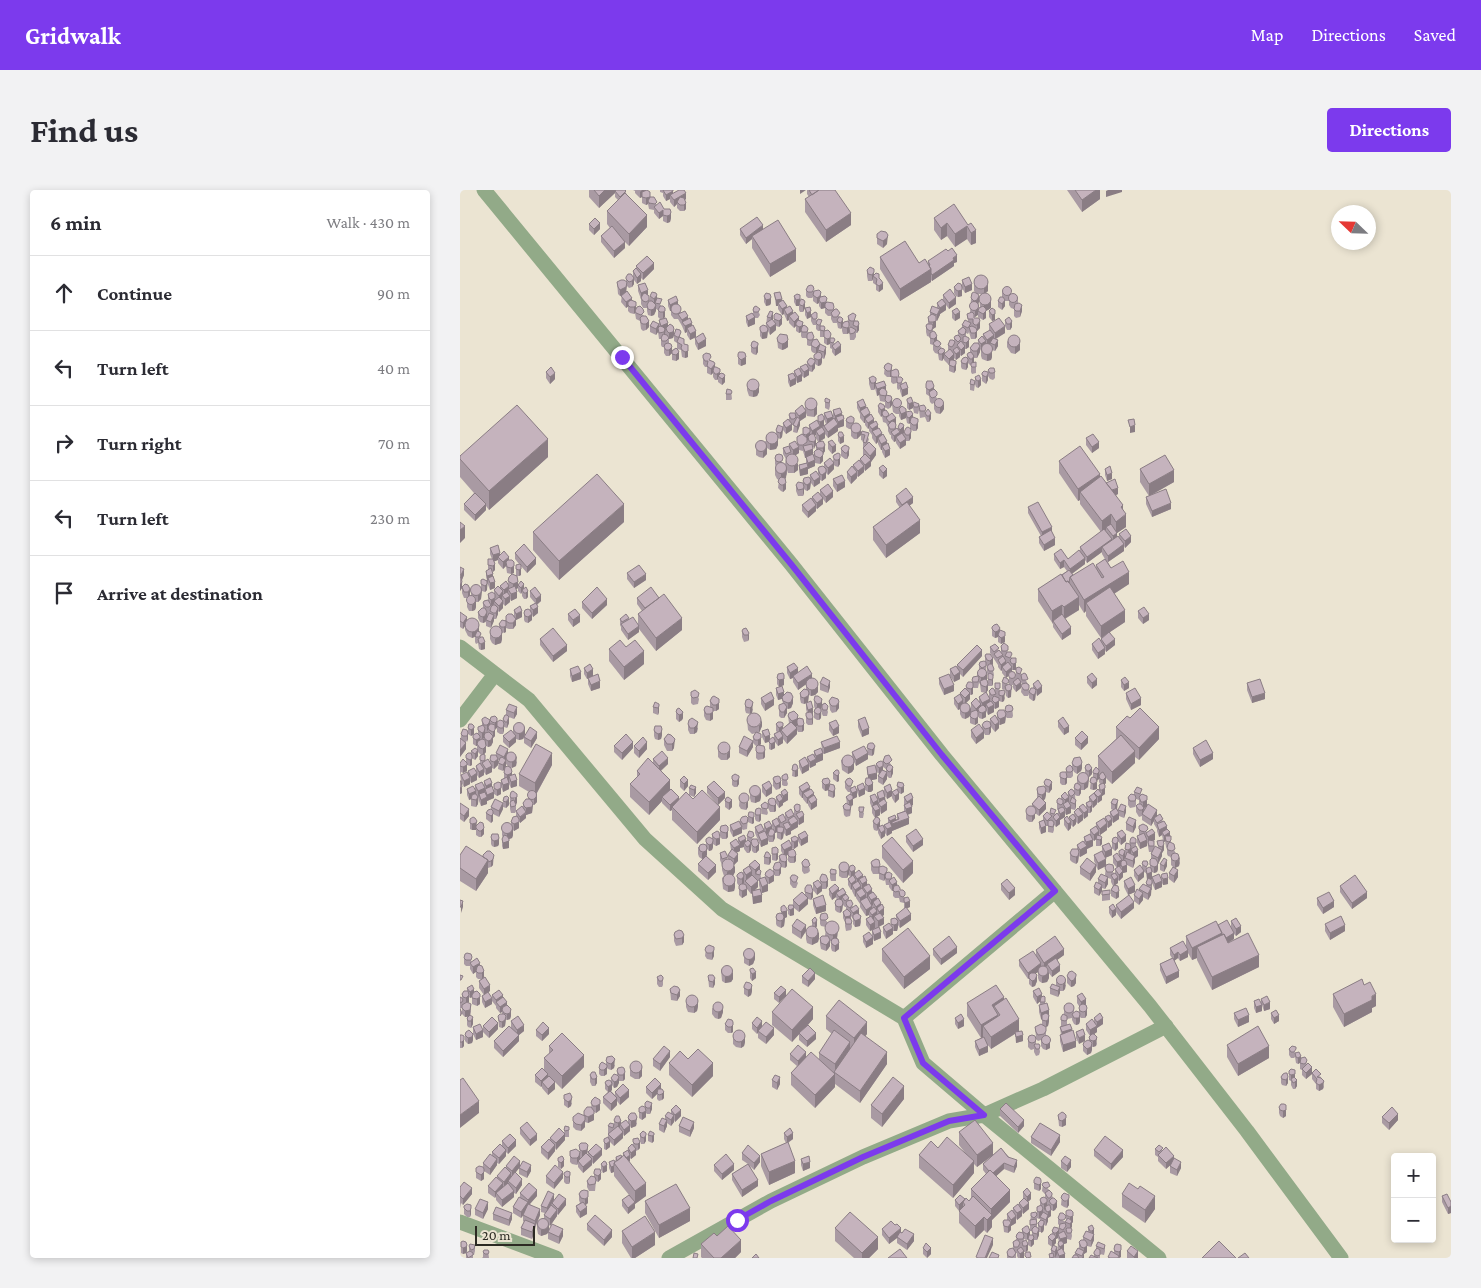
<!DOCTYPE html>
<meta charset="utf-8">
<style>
body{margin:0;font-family:"Crimson Pro",serif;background:#f2f2f3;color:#2b2b33}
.controls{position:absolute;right:15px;bottom:15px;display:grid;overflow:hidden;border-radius:5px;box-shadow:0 2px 8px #0003}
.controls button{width:45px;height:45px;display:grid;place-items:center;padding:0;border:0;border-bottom:1px solid #e1e1e2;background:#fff;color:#2b2b33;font:25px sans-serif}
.compass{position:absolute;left:871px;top:15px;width:45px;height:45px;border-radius:50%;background:#fff;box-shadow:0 2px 8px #0003;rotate:293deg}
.scale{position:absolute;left:15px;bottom:12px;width:60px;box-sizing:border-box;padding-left:5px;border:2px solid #2c2a23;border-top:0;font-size:14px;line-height:18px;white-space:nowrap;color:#2c2a23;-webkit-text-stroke:4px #ebe4d2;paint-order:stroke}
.stop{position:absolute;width:15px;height:15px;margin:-11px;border:4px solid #7c3aed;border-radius:50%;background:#fff}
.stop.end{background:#7c3aed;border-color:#fff;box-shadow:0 1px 5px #0008}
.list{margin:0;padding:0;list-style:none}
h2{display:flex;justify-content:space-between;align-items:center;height:65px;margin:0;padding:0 20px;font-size:21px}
h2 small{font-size:16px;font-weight:400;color:#7c7c81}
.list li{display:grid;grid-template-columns:32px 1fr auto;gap:15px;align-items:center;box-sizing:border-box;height:75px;padding:0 20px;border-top:1px solid #e1e1e2}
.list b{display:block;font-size:19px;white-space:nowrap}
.list em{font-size:16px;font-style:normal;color:#7c7c81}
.icon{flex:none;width:28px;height:28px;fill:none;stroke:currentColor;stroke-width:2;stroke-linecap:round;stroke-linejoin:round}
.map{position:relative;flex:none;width:991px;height:1068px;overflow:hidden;border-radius:5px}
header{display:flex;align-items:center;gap:30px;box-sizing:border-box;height:70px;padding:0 25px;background:#7c3aed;color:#fff}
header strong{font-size:24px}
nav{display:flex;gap:28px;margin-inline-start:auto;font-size:18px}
.intro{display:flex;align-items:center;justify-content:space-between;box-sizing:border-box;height:120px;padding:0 30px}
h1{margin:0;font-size:35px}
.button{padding:12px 22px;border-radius:5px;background:#7c3aed;color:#fff;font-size:18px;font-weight:700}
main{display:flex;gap:30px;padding:0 30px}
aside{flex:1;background:#fff;border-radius:5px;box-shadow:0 2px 8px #0003}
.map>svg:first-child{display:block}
</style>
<header>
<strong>Gridwalk</strong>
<nav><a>Map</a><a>Directions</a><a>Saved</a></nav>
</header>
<div class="intro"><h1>Find us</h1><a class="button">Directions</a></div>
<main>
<aside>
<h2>6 min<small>Walk · 430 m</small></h2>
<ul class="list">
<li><svg class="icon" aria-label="ahead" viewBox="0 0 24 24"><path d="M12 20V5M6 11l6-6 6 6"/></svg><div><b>Continue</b></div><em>90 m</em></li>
<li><svg class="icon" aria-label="left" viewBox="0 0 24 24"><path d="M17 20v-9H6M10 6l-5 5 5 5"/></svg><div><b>Turn left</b></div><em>40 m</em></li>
<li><svg class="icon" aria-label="right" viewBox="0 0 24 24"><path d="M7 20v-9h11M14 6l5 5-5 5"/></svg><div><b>Turn right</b></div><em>70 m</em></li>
<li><svg class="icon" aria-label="left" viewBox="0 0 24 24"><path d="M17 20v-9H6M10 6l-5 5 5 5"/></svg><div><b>Turn left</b></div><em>230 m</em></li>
<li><svg class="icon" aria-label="arrive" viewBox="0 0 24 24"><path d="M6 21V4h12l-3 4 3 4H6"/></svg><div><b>Arrive at destination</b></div></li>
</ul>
</aside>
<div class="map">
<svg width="991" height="1068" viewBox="0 0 991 1068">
<rect width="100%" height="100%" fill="#ebe4d2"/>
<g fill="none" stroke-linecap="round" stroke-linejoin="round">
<path stroke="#92aa88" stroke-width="15" d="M24 0 331 374 482 565 690 816 787 941 881 1068
M0 457 69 510 185 649 262 719 444 828 595 701
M0 530 35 484
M444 828 463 873 524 925 699 1068
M0 1032 96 1068
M209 1068 311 1011 403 967 489 931 524 925 583 899 706 836"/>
</g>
<path fill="#a99aa3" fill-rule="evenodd" d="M129 0H165L166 3 187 37 169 56 165 52V58L154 68 141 52V46L150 38 147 34V21L158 10 155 7V3L139 18 129 7Z
M173 0H186L190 7 197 15 211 28 210 32 207 33 203 31V26L199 29 194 23V20L189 19 188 14 186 15 182 13V7L180 8 175 3V1Z
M200 0H213V4L226 9 225 10 226 19 224 21H220L217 18V14L214 17 210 12V9L206 11 203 6V3L200 2Z
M347 0H375L391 35 366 52 345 22V9L349 7 347 4Z
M607 0H640V9L622 22Z
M474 28 508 35 516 53 511 55 507 49 495 57 487 46 481 50 474 40Z
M129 34 140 39 134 45 129 40Z
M280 39H303L336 71 310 87 292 58V49L286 54 280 45Z
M417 44 427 54 423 58 417 54Z
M420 67 468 74V71L497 72 494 73V76L472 91 471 90V92L440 111 420 79Z
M176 76 194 79 183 90 181 88V91L177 94 174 90V94L172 97 169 98 167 96 166 101 176 118 184 126 189 137 186 140 183 141 181 139 180 131 176 129 175 123 174 124 170 123 168 121V116L166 118 161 112 162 105 160 106 158 104 157 92H166V87L173 86V81L176 78Z
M407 80 419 89 423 99 419 102 416 100V95L413 93V89L412 91H408L407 86Z
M518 85 528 101 526 103 531 118 528 120 526 121V128L523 130 518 127V124L515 127H514V128L520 138 517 141V147L515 149H511L509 142 508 144 506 143V146L509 157 506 159H505V163L501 166 500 165V167L496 170 494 168 496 180 494 183 489 181V175L484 170V168L482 171 479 170 478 164 475 163 473 160V155L470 154V147L467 146 466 142V136L468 134V127L470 126V122L477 118V113L483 111V105L496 114 489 119 486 115V120L480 124 477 131 476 130V137L473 139V141L477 150 485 164 488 161V155L494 151V148L498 145V141L502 137V135L508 131 507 124 510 123 511 108 516 103 514 101V90ZM518 104H521L519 107 520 117 519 118Z
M502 90 512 100 505 103 502 98V106L498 107 496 106 494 103V97L502 96Z
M178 95 188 105 189 111 190 106 197 108 201 116 205 127 203 129H200L198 127V120L196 119 194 125 191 126 188 125 187 121V118H183L181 114V109L178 101Z
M346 100 354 101 374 120 380 127 383 133 388 132V126L396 131 399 140 397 143H396V147L394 150H390L389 138H391L389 136V143L387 144H383L382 141V137L381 139 378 138 377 133H373L371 129V126H368L365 123V118L361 119 359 116V113L357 114 353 111V107L352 108H348L346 106Z
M542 101 558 107V113L562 121 560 127 556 128 554 126V119L551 118 549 115V111H545V116L542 120 538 117V111L542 107Z
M314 103 322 110 327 118 333 123 343 136 366 163 364 169 362 168V172L361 175 358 176 355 174V178L352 182 349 181V185L344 188 342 186V191L337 193 336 190V194L330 197 328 192V185H334V181L340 180V177L347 176V172L354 169V165L356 164 352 162 351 160V156H349L347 155V148H342L341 146V142L339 143 336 141V136L334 138 329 133V130L327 131 324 124 322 125 318 119V116H316Z
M304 106 311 113 310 115 306 116 304 112Z
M334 106 340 111 345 118 343 122H340L339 120V116H336L334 112Z
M208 110 218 115 221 123 228 129 236 147 230 150 227 145V142L225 143 222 136 218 129H214L211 125V121H210L208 116Z
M296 116 300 125 298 128H295V134L288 137 286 132V126L293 123V120Z
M345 118 351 127 347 129 345 125Z
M532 118 535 130 532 131 529 127V121Z
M310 121 314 132V125L322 134 319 137 316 136V140L310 145 308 141 307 148 302 149 300 146V137L306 136 307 127Z
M492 121 500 128 495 131 492 128Z
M351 125 357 130 381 162 375 166 372 162V159L370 158V154L367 155 364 153V147H360V141H358L356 139V135H353L351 131Z
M549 127 552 137 550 140H547L545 136V130Z
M199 130 208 136 214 145 213 148 209 149V153L212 160 216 158 219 169 216 171 212 170V163L209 166H206L204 163V157H202L201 155V149H199L198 142 196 145 190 142V136L199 134Z
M529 134 545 143 536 149 538 156 535 161 532 160V167L531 170 527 171 522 169 521 166V161L520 159V162L517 168H514V172L516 178V183L512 184 511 182V175H510L508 173V177L506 180 502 179 501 177V171L507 168V165L510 162V158L518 153V150L523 148V144L529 141Z
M216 139 224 154 228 167 225 168 222 167 221 160 217 159V153L214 151V145Z
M235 148 246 156 238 160 235 154Z
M317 148 328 157 325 159 322 160 318 158Z
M294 151 298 162 296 165 293 164 291 162V156Z
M547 151 560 160 555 164 551 163 547 157Z
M278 164 286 174 281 176 278 174Z
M243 168 251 171 265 192 262 195 258 192V189L257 190H255L253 187V183L251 185 247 183V177H245L243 174Z
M425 175 432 180 439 187 448 204 442 207 440 201V199L438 200 437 198V193L433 194 431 192V187H427L424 184Z
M528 180 535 182V188L533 190 530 189 528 186Z
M86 182 95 189 90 194 86 188Z
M522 183 528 190 526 194 522 191Z
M515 187 521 195 518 198 516 197 515 194 514 201 510 200V194L515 191Z
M409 188 426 201 427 205 432 212H441V217L453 227 458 238 456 241H453L451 239V248L449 251H446V255L440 259 436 253V251L434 252 431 248V245H430L428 241V237L426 233 423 232 422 226 421 227 418 222V216L425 220 436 234V238L438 239V237L444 242 450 238V233L449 234 447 233 446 228 441 230 439 226V224H436L433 222 432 215 430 218 428 219 425 217V212L420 211 419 205 417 206 415 198 414 200H411L409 194Z
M287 194 299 202 297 206 293 207 289 206 287 200Z
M466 194 474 200 477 209 484 219 482 222 480 224 476 223 474 219V213L472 214 470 212 469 206 466 204Z
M271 200 272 209 271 210H266V204Z
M365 209 370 210V216L369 220 365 218Z
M447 209 453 214 459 216 466 222 471 229 469 232H467L465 227 460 228 459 220 458 224 454 223 453 218 449 220 447 218Z
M397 212 406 218 410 225 427 253 430 265 425 268 422 262V260H421L418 254V252L416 254 412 248V245L409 241V238L408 239 405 235V233H404L400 228V224L397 218Z
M345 216 357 218V224L354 227 347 226 346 223V227L340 231V235L337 243 333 242 334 235H332V240L326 244 323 240 322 247 320 249 318 248V255L316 259 310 260 307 258V264L303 268 299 267 296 265V255L306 251V245L316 243V240L323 237V233L329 230V225H335V221L345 220Z
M373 220 382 225 384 236 378 238V241L368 248 365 244V248L359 252 365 261 363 264V271L360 274 355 273V276L348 279V278V284L340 286 339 281V275L346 273V268H345L343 261 339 260V263L335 265 338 280 334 283H328L327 280V284L325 288 326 299 323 302 321 301 318 298 319 290 317 289 315 285V278L316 277 315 274V268L325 274 326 269 323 264V258L329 257V254H337V247L343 245V238H349V235L358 231V226L364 235 366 234 364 229V223L373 226ZM356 245V248L358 252 356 254 354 246ZM356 255V260L354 262V268L353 266V258Z
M394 228V234L401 245 397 249H394L391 246V239H389L386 237V231Z
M402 241 409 249 408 252 416 265 411 272V276L405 281 404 279V282L398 287 397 286V288L391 294 387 288V282L393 278V275L400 272V269L404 266 403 265V251L401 250V244Z
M378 245 384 252 380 254 378 251Z
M626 248 639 258 632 263 626 255Z
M368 252 376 261 372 264 368 259Z
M385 255 389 265 387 269H385L381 266V259Z
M378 263 380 274 378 277 375 276 374 275V279L368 285 366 283V288L362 291 360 290V293L354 297 351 293 350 299 347 301 345 300 344 299V303L343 306H338L336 301V295L343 293V291L350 289V285L358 284V279L364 277V273L373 271 374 265Z
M0 266 88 267 29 320 26 316V320L15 331 4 320V314L14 303 0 287Z
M599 271 640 287 658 304 656 305 663 320 666 337 657 343V347L659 348V344L671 352 665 358 664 356V361L648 372 651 378 669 394 654 404 665 432 650 442 655 455 646 462 645 460V464L638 469 632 460V454L641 451V448L626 426V421L624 423 619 415V420L605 429 611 444 602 450 593 437V434L578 411V399L607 381 604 377 600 379 594 370V364L608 369 620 362V357L641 342 620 314V310L618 311 599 283ZM642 362V364L645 369 636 375V378L613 385 612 384 625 374V370L627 373Z
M419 278 427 286 423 289 419 285Z
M645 279 652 289 647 291 645 285Z
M680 279 714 292 690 306 711 319 692 327 686 314V307L689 306 680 292Z
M373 289 385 297 377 302 373 296Z
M360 300 373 307 366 313 363 309V314L357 319 356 318V321L348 328 342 321V315L352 310V307L360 305Z
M436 306 453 313 449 316 460 343 426 368 413 350V337L440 318 436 312Z
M568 317 592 342 595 355 584 361 579 353V347L581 346 568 323Z
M164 332 99 390 73 360V342Z
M30 358 49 370 54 383 51 384 47 383 46 376 43 379 38 373V370L34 371 35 380 32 382 35 398 30 400 27 392V400L25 402 22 401 21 409 18 412H16V417L15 420 12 421H9L7 417V408H4L2 403V398L0 401V377L4 385 2 390V397L5 394 10 406 9 407 11 406V398L21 397V390H27L26 387V381L28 380V369H32L30 364Z
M55 363 76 374 67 383 61 376V385L59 386H57L58 398 56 399 57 408 51 411 50 409V412L45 416 43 414V418L39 422 38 421V424L36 429H34L31 438 26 436V432L23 433 20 432 18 428V422L23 418V413L28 411V404L34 403V400L40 398V396L48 394 49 387 56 385V379L59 374 55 369Z
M167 383 186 390 174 398 167 389Z
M58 395 64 398 68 407 66 409H64L62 406V402L61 404 58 401Z
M70 401 81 411 77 415 78 423 73 427 72 425V430L68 433 65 432 64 430V423L70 420V416L75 413 70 407Z
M177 408 222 440 196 461 179 439V442L168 450 161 440V437L160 435V429H169L178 434V424L182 421 177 414Z
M122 412 147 415 132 429 122 418Z
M54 420 62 427 56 430V435L53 439H49L46 438V442L42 443V449L41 453 35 455 32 453 30 449V443L39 437V434L54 425Z
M678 421 689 430 683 434 678 428Z
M0 422 7 430 19 440V442L21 447 25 459 21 460 19 459 18 453 16 454 15 452V447L12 448 8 446 5 440V436L3 439 0 437Z
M108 424 120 432 113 437 108 430Z
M532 437 540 442 545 452 541 454 538 452V447L535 448 532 446Z
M286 438 289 449 288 451 284 452 282 447V441Z
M80 449 107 461 93 472 80 455Z
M541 456 548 462 552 468 556 480H552V481L556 485V481L562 484 568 494 569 501 573 498V494L582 502 577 506 576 503 575 510 573 511 569 508V504L568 506H564L561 502 562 495 561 492V498L556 502 553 498V495H551L549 494V485L546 488 542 483V480L541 481 538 477V475L530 463V457L539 460 541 462Z
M166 457 184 474 164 490 149 471V459Z
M526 464 533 474 532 475 534 485 533 486V494L532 496H528V500L526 503 529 507V501L535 503V493L545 508 544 511 542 512 539 511V517L535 519 534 518V522L528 525 526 521V527L522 529 519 528 518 525V533L515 535 512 534 510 533V525L509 527 505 529 502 528 500 524V519L498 520 494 514V508L500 505V503L506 499V496L512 493V490L517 486V483L519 480V475L525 472V466ZM526 475 527 477V483L528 486V493L527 490ZM519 493 520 494 521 502 526 503 519 507V511L511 513V518L506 513 510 509V505L513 504V497V498H518Z
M522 466 503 487 500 484V489L494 492 490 486V479L497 478V475Z
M327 477 352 489 358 502 355 505 351 506 349 505 348 512 344 514 341 513 340 509V503L346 500V494L338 500 333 492V488L330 489 327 483Z
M124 478 140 498 131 501 128 494V488L127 489 124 484Z
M110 479 121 489 112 492 110 486Z
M324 485V495L319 497 317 494V488Z
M627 487 637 495 632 499 627 493Z
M479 488 494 501 484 505 479 494Z
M661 490 669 498 664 501 661 497Z
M542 492 552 496 551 507 548 508 546 506 545 500 542 499Z
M360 493 370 497 368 503 360 500Z
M787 493 805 509 792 513 787 500Z
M316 498 333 513 331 518 327 519V523L324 528H321L319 526V519L323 514 322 509 318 510 316 505Z
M235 500 239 509 238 514 233 515 231 513V506Z
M666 503 681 515 671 520 666 509Z
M372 507 379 518 376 522 372 523 370 520 369 511Z
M301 508 314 515 305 521 301 514Z
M354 510 362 514 365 513 368 522 367 526H363L362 524V517L361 528 359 530H357L354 528V522L355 519 354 516Z
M250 511 259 515V519L256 521H253V529L250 531 246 530 244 526V520L250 517Z
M346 513 353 525V533L352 535H348L346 533V526L347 523 346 519Z
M285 514 293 519 292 523 290 524 286 523 285 520Z
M199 516V522L198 525 193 523V517Z
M552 516 553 526 552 528H547L546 527 545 533 539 535V538L535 542 531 537V542L529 545H525L524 543V548L516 554 511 547V540L522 539V535L530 532V529H537V523H545V520Z
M46 520 57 524 54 529 49 527V533L47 538 44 537V540L43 544H40L37 542V538L35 539V546L33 548V552L31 556 28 557 26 556V562L24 565 25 571 30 572V569L36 565V563H48L57 572 56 576 51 578 52 585 57 596 51 598 49 594V599L43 602 41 596V604L37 606 34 604V608L27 611V610V614L21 616 19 611V607L18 614 16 617 11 616V609L9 610 7 605V599H15V595H24V591L32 597 34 601V594L41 596V590L44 588V583L48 576 46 574V568L45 570 46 577 43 581 38 579 39 570H38V575L34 579 32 578V582L26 585 24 582V585L19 588 17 585V590L11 593 10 591V594L4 597 1 592V585L8 584V581H16V576L20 573V566L21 565 18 562V566L15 570 12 568V575L10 576 7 575V581L3 583 1 582 0 591 2 603 0 604V573L6 571V565L11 564V561L17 560V556H16L13 554V545L18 544V537L22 536V529L30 535V530L37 528V534L43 531V529L46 525Z
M216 522 223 528 222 530 219 532 216 529Z
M328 526 338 529 339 528 344 540 342 542H338L337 540V544L327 554 323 549V553L318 556 315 552V558L311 560 309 559V552L305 553 302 547V541L310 549H314V544L317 542 316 541V534L323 539 329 533Z
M287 529 302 536 299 543H297L301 554 300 555 305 567 303 569 298 570 296 568V556L293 553V547L296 543 292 544 288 540Z
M398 530 409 544 402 547 398 537Z
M598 531 609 542 604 545 598 537Z
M369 533 379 543 373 546 369 540Z
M228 534 238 538 237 542 234 544H230L228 540Z
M14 536V544L11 546 8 544V549L6 552V559L0 567V548H1V544L8 541V538Z
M656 537 699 549 679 570 675 567V573L652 594 646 588V593L645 594V604L642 606V610L637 613V614L633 618 632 617V621L630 623H628V622V626L624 629 623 627V630L618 634 616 632V634L613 637 611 635V638L608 641 604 635V629H609V627L614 625V622L619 620V617L626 618V613L629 611V607L634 604V603L639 600V595L640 594 639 592V589L636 590 637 599 633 600 630 599 631 588 633 587V581L638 578V566L656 549Z
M53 538 65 544V545L77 548 71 558 64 553V548L63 549 59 550 56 549V552L49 558 43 552V546L53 543Z
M194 540 202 545 201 549 198 550 195 549 194 546Z
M208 544 214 558 212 561H207L204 555V549Z
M615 548 628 553 621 560 615 555Z
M361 552 380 558 363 564V570L356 573V575L350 578 349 576V580L342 584 339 577V571H347V567L354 565V561L362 559Z
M408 554 414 564 412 566 408 565V569L396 576 394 572V579L392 582 388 584 382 580 381 570 392 566V562H407Z
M258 555 270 567 267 570H261L258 567Z
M154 556 173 558 162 570 154 562Z
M174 556 187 559 179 568 174 563Z
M279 557H293L287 567 279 563Z
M733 558 753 569 740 577 733 564Z
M425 566 432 576 433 583 431 588H429L427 586V589L423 595 418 592V586L419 584 416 580V574L426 582V579L423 577V571Z
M193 569 208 574 201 581 210 599 219 610 233 609 260 630 237 654 212 630V620L210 621 202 613V611L189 625 170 607V594L177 587V581L193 573Z
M612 573 622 578 621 581 617 584 614 582 613 580V586L611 588H607V587V593L605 595H602L600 593V583H606V579L612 577Z
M92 575 77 603V612L74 615H73L72 623 66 625V628L60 633 59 631V638L54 641 53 640V645L52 648 49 649V658L43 659 42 656V649L43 648 42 645V639L51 634V632L56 626V621L55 623H51L50 619V606L57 610V613L56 614V621L63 618V613L68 609V604L69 602 59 596V584Z
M333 575 338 586 335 587 332 586Z
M626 575 632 584 629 587 628 597 624 600H621V603L619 606H617L615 605 616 616 615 620 611 619V623L606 625 605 623V627L600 630V634L596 637 594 635V640L593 643 588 642V636H586V642L581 644 579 638V632L583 630V626L590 625V623L598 624V620L597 619V610L601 609V606L608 605V602L614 601V598L617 593V589L625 583V578Z
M407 577 417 589 411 590 413 600 411 602H408L405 600V604L399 607 397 602V607L393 609V615L391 616 390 626 386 627 384 625 383 616 387 614 386 607 390 605V602H388L385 598V592L397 601V596L405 597V593L408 588Z
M378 580 379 591 377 592 373 589V583Z
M275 584 279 594 277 597H274L272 595V586Z
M325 584 328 594 327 596H324L322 595V586Z
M313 589 321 591V597L319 599 316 600 313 596Z
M220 590 228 596 224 601 220 597Z
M362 592 370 595 375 606 373 608 368 606V600L365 601 362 598Z
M438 592 444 602 441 604 439 603V609L435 613 432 608V606L427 609 425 605 427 620 421 624 420 621V625L415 628 412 623V618L410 613V606L417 607V603H424V597L432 602 437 600Z
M584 592 592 599 589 603 586 602 585 609 584 610 586 619 579 626 575 623V628L572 632H569L566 629V623L572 616V614L577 608V599L585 597Z
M231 595 236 603 234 607 229 605V598Z
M302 595 312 603 306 607 302 602Z
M247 597 265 608 258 615 247 603Z
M339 597 350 599 354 605 357 616 351 620 348 615V613L347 614 343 609V608H342L339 604Z
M290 602 301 607 300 611 295 613 291 612 290 608Z
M321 602 328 610 323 613V615L319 618 316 613V621L314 622H310L308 618V612L316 611V607L321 604Z
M674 602 687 606V616L703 631 707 639 710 646H711V653L720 673 719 676 715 678 718 687 714 693 709 689V683L713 677 711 675V667L708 666 707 664V658L706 657 705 651 704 652V660L702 663V666L698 674V679L697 682 694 683 692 682V689H691L692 700H691V705L688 710 683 707V710L679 715 674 711V705L679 701V699L686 695 687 690 686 683 684 682V687L678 692 674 686V680L682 678V674L688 678H690V670L691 669V664L692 662H689L687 651V656L680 659 677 653V646L679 645V639L688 642 695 650 692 651H694V659L698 657 697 651 703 650 702 645 699 647 697 641V639L694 634V631L691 636 682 630V626L679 627 676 622V616L679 614V610L676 609V615L675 617 670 618 668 615V608L674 605Z
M280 605 288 617 286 620 281 619 279 616Z
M44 607 49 615 46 618 43 617V619L39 627 33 624V631L31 633 26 629V623L31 620V617L43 613Z
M268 607 272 617 269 620 265 617V611Z
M444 607 453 615 451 616 452 623 448 625 449 634 432 641V643L427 646 425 643V646L421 649 418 643V640L417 641 414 640 413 637V631L424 639V635L428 633V628L437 629V624L444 621Z
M653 609 658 621V620L666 622 664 628 659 626V629L653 633 652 631V635L648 638 647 637V640L640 645 639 643 642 654 640 656H636V649L634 651 633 650V656L627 659V663L620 667 619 666 618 672 616 674 612 672 610 670V663L617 659V655L624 653V647L630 644V640L636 637V633L645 630V627H650V622L653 620 651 619V613Z
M305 612 308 623 307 625 302 624 301 615Z
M0 613 9 626 4 632 0 629Z
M340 615V622L344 632 339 635 338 634V637L331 641V644L326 646 324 643 323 648 321 650 317 648V642L315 643V648L313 652H309L308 650V654L301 657 295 643V637L304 639V634L313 639 312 637V631H318V627L325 628V623H334V617Z
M399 617 404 623 403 628H400L399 627Z
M296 619 301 630 299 632 296 631 295 629V623Z
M294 623V633L292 634 288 632V626Z
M288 628 287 639 283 640 282 639V643L273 647 270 641V635L280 634V630Z
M10 629 17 635 24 644 21 647H19L16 645V640H12L10 639Z
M666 633 676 637 673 643 666 640Z
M266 635 268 647 266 649H262L260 646V640Z
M657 643 666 651 661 655 658 651V658L655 661 652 658V665L645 668 646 675 654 683H655V679L657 678 653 673V666H659V661H665V659L670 654V651L676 649V656L678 666 675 668V672L673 678 667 675V682L663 683V687L659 691 658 690V693L655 695 659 707 656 709 651 706V700L653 696 651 692V689L648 688V694L645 699 642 698V701L650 700V710L642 711V701L639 706 634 703V697L638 693V689L646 687 645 685 646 676 638 680 636 676V682L630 691 620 684V677L636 675 634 671V665L642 662V656L652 658V652L657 648Z
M252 644 260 654 256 656 253 654V657L252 660 249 661 247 659 246 666 256 682 248 690 238 681V674L245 668 242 669 239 667 238 664V657L246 655V649L252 648Z
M338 645 348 652 341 656 338 651Z
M287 646 294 649 299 660 296 663H294L292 661 291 654V660L289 663H287L284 659V657L280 658V661L276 663 278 671 274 675 275 682 273 685 275 697 274 701 268 702 263 699 262 688 264 686 262 680V675L260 670V663L268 669V665L271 660 270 653 278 652V648L286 651H287Z
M446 646 463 655 453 662 446 652Z
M31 647 39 654 38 656 34 657 32 656 31 654Z
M331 648 338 656 334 659 332 658 336 671 334 673H330L328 671V665L326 666 327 676 325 678 321 677V683L319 686H315L314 684V691L309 694 307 693 308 701 302 703V712L293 714 292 707V703L291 704 287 699V705L282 708 279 705V696L277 693V685L283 684V680L289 676V675L300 680 301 688 305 687 306 682H313V678L319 673V666L323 664 321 661V655L331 654ZM297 691H299V695L300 699 294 700 298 697Z
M422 656 453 683 443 693 422 668Z
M312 658 318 659V669L316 671 312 670Z
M308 662 311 672 309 675 304 674V667Z
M0 665 23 667 34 665 33 675 31 677 28 678V683L16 701 0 691Z
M348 670 350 681 348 683 344 684 342 681V674Z
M381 672 389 684 387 688H382L379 686V675Z
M411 673 420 677 427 683 440 700 445 708 450 717 447 718 451 730 440 738 438 735V737L437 741H433V744L426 749 423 743V737L431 736V729L436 728V725L445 719 444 718V713L440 712 439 708H435L433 706V700L432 701 429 697V695H426L425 689 424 691 419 689V684H413L411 680Z
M700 674 707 676 704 682 700 680Z
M389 679 403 687 421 715 424 725 422 726 424 734 419 737 421 748 414 751 413 748V754L406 758 403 752V746H412V740L410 741 406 735V729L409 727V725L406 726 400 717V714L396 708V706L395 707 392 701V699L391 700 388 695V689L390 687 389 685Z
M376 680V691H371L370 688V682Z
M362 684 368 696 366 699H362V701L357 705 353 700V707L351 710 348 709V714L339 722 334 718V725L330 726 328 724V718L333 715V710L345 705V698L353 699V693L360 692V688Z
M332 685 338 693 336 698H333L330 694V688Z
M701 686 708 694 703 695 702 693V697L695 700 692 693V687L701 690Z
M664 691 675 702 668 705 664 697Z
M541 694 555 705 549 710 541 700Z
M880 696 907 708 892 719 880 702Z
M369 699 379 701 386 704 393 717 399 724 401 732 400 736 395 737 393 734V729L391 726 392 737 391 740 386 741 385 736V732L383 728V722L386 720V717H385L383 715 382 721 380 723 377 722 375 720V714L377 710 376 707 372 710 369 705Z
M857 708 874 717 863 724 857 715Z
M353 709 366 721 356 724 353 715Z
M656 715 674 718 661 729 656 722V725L652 728 649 723V717L656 718Z
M321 717 327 725V727L325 728 324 736 321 738 317 736 316 734V728L321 723Z
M361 724 368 733 378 742 377 748 376 749 379 759 375 762 372 761 371 758V751H370V756L368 759 366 761 361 759 360 754V748L365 746 366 737 361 736 360 734V728Z
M355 727 357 736 356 738 359 748 358 752 352 755 347 753 346 749V743L352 737V730Z
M771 731 781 742 776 746 774 744V749L768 753 799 777 752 800 737 770V768L732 770 728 763V767L720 771 718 768 714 771 719 787 706 794 700 780V774L712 768 710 765V758L726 757V746L758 735 771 737Z
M865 734 885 741 870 750 865 741Z
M332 736 346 741 341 749 332 743Z
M222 741 224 752 222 755 216 756 214 751V745Z
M246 757 254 766 252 770 247 769 245 766Z
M422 759 470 779 444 799 422 771Z
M473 759 497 763 481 775 473 765Z
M576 760 604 765 597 770 600 781 592 787 588 782 589 788 587 792 582 793 579 791 578 788V782L575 783 577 791 575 796 572 797 569 794V788L568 789 559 776V770L576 765Z
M7 763 12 772 20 776 24 787 30 801 28 802 32 814 25 818 22 812V806L24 805 19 798V791L21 789H18L16 787V782L13 784 10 779V776H6L4 774V768Z
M284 763 295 769 293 774 289 776 284 773Z
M261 779 273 789 271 792 265 793 262 791Z
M290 781 296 788 292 791 290 788Z
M248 786 255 794 253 798 249 797Z
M342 786 355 789 348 797 342 793Z
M607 786 616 793 614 796 611 797 607 793Z
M197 787H203V795L202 797H199L197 794Z
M596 791 606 795 605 799 603 801H600V803L598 807 590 804V798L596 796Z
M284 796 292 801 291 805 288 807 284 804Z
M321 796 319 813 314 809V803Z
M7 798 14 801 20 810V814L17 816 12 814V807L10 808 9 807V812H8L11 821 10 826 13 834 11 838 8 837 7 835V828L9 827H5L2 824V818L0 819V807L2 808V804L7 801Z
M210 799 220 806 217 811 211 810Z
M573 801 582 806 585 807V814L589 820V831L588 836 586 837V845L590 856V858L586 860 583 859 581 856V850L578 851 576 849V854H579L580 862 579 865 576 866 574 862V859L571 860 568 857V847H576L575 837 582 834V829H581L579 822V815H580V811L577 814 573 807Z
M873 804 916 816 912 818V822L884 837 873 817Z
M32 805 43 807 51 826 50 829 46 830 45 836 42 838 39 837 38 826 42 824V822L40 823 36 818V815V816L32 811Z
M617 806 626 815 627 825 625 828H621L620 827V831L619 834 616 835 614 834 612 830V827V828L607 829V834L612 841 616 857 603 862 600 851V845H601L600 837 603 836H601V827L604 825V815L614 816V823L619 822V816L617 813Z
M544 809 559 841 563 851 556 853 555 844 531 859 528 855V862L519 866 515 857V851L521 848 507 826V813Z
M801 809 810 819 804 821 802 815V821L796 823 794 818V811L801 814Z
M226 811 238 816 237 821 234 823 228 822 226 817Z
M252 818 263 822 261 828 258 829 255 828 252 824Z
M312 822 353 829 348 835 356 849 347 857 339 850V844L332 852 312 835Z
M774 823 789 832 778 837 774 829Z
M811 823 819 831 814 834 811 829Z
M366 826 407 844 405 846 427 874 400 913 375 894V897L355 918 331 895V883L337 876 330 870V864L346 868 359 869V863L372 844 366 839Z
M495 828 504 836 498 839 495 834Z
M634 828 643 834 637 838V842L634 844 637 854 636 856 632 857 631 863 627 865 623 861V855L629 851 630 846 626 840V834L634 832Z
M51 831 64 841 59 845V851L43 867 34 858V851L51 837Z
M292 833 302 837 314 845 306 854 298 848V842L297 844 292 839Z
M265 834 273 838V842L271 843H268L265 840Z
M23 836 38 839 29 848 23 842V847L16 850 13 844V837L23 840Z
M623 839 619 854 616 848V842Z
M76 840 89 844 82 851 76 846Z
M273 844 285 852 284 856 281 858 276 857 273 854Z
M0 845 4 846V856L2 858H0Z
M5 845 13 850 12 853 8 854 5 851Z
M767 855 809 868 778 886 767 867Z
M89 856 124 877 102 899 90 887 95 899 88 905 82 898V896L81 897 75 892V885L84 880V868L89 864Z
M829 859 836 863 847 874 852 883 861 887 864 897 863 899 859 901 856 899V894L852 889V884L846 889 842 885V880L840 879V873L838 874 836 873 835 867 834 868H831L829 865Z
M210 867 200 881 193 876V869Z
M228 869 253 886 232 907 209 885V873Z
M146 871 155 875 154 878 151 880 148 879 147 878V884L144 886H141L139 884V878L146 875Z
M174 871 182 886 179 889H175L170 886V879Z
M162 877 165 889 163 891H159V890L157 897 154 898 152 895V900L151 901 155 905V902L169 907 160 915 157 911V915L151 921 143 913V907L148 902 145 899V893L151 891V888L157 885V881Z
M829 881 835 888 837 896 835 899H833L831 895V891L829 890Z
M132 882 137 893 135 896H132L130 892V885Z
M823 884 828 893 826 896 822 895 821 893V887Z
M312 890 320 894 317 900 312 897Z
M186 897 201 899 204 908 202 910 199 911 197 909V904L192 909 186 903Z
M104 909 112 913 111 916 108 918 104 915Z
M444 909 422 937 411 928V915Z
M132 910 140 920 136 923 134 922V930L128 933 125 932V937L121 941 116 940 113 937V927L124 926V921L131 918Z
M185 913 192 919 190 924H187L186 923V927L182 930 179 928V918H185Z
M826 915V926L823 928 820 926 819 923V917Z
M540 919 564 936 558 943 540 926Z
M211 920 221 926 215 932 214 930V932L211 936 207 933V936L204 943 199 940V934L205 929V926L211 923Z
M598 925 606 931V935L602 937 599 936Z
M922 927 938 930 929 940 922 933Z
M168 928 177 933 176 936 171 938 170 936V941L164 946 163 944V948L154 956 150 952V957L146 960 144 959V949L148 948V944L149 943H148V936L154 934V930L161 934 168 933Z
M105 936 109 937V947H105V950L96 960 95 958V961L88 970 81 963V957L90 950V948L104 943Z
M219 936 234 938 230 947 219 942Z
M60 938 77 950 70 956 60 944Z
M183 941 186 951 184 954H181L180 951V944Z
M499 942 533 965 517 977 514 974V983L493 1008 459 978V965L478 958 506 964 499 955Z
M194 943V951L192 953 188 951V945Z
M324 943 333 949 328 953 335 983 309 995 301 976V964L326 953 324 949Z
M571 947 600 952 591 966 571 953Z
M178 948 180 958 178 960 176 961V965L171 969 170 968V971L169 972 186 1006 175 1014V1013V1018L168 1024 162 1016V1010L169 1005 154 986V982L151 983 149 978V972H155L156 967H163V963L168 960V958L173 955V949Z
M42 951 56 956 48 964 46 962V966L39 974 37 973V975L30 985 24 981V989L21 991 16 988V982L23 977V973L32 965V962L42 956Z
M119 955 128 961 127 964H128V962L142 965 133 974 132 972V975L123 983 118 977V974L117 975 112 974 110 972V961L120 962Z
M541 958 557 976 554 983 544 979 536 986 550 1012 532 1030V1037L527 1043 524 1040 515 1049 499 1033V1021L495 1016V1010L505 1009 509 1011 511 1008V999L526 984 523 980V974Z
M695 959 703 960 714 969 721 978 717 986 710 983V976L711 974 706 979 698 971V967L695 965Z
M634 960 663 967 651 980 634 966Z
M282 963 300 972 294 980 290 976 298 996 282 1007 272 990V984L288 974 282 970Z
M98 968 104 976 101 979 98 977Z
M341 969 350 978 343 981 341 975Z
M601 971 611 977 607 982 601 978Z
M141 974 147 981 143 983 141 980Z
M254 975 274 980 262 990 254 981Z
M46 976 60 977 71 981 67 988 59 984V978L55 983 62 995 56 1004 54 1003V1007L42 1017 36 1010V1006L35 1008 28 1003V996L37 988V986L46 979Z
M134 982 141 989 138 992 136 991 135 1001H129L127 997V991L134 987Z
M104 983 110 985V991L109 994H106L104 992Z
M86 986 103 988 94 999 86 993Z
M574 990H581V999L579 1001 574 999Z
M583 993 590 1001 597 1017 595 1020 593 1021 591 1020V1026L588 1028V1031L586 1036 584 1035V1039L583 1042H579V1045L577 1050H574V1054L571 1057 568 1055V1060L566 1062H564V1068H558L557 1066V1063H556V1068H547V1062L553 1059V1052L556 1050 557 1044 562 1043V1039L570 1045H572V1041H570V1036L571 1023 577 1024V1017L580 1016V1010L585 1008V1004L582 1001ZM577 1028 579 1029 580 1028V1030L578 1033V1038L577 1037ZM564 1049 567 1050 568 1049V1053L564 1051Z
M0 997 12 1004 3 1015 1 1013 0 1018Z
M121 1001 128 1013 126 1015 127 1024 120 1028 116 1022V1016L120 1013 119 1010V1004Z
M563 1002 571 1009 568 1012 569 1019 563 1024 562 1022V1026L557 1030 556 1028V1033L551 1036V1040L548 1043 544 1042 543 1032 547 1030V1024L553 1022V1018L559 1015V1013L563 1009Z
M60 1003 77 1006 70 1014 80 1025 78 1031 84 1028V1025L85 1023 81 1022V1016L94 1010 106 1015 98 1025 97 1024V1026L90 1036 88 1034 89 1041 87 1044 81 1046 78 1044 77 1039V1033L72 1049 61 1045V1038L64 1032 63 1031V1026L61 1028 53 1023V1017L60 1007Z
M662 1004 695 1019 685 1033 662 1017Z
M602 1005 609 1015 607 1018 604 1017 601 1015Z
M982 1006 991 1012V1023L988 1024 982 1012Z
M185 1011 230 1031 199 1048 185 1023Z
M4 1016 11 1018V1024L10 1027H7L4 1024Z
M15 1019H28L23 1029 15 1025Z
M33 1024 52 1029 49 1036 33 1030Z
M606 1025 613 1029V1032L612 1033 611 1038 612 1046 611 1050 607 1049V1053L604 1054 603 1060 605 1068H589V1064H591V1060L592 1057 588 1054V1047L592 1044V1041L599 1043V1035L598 1034V1028L606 1032ZM598 1048 599 1052 598 1054 597 1061 594 1055 596 1053V1049Z
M127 1034 152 1047 144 1056 127 1040Z
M628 1037 634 1039V1050L631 1057 627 1056V1062L624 1064V1068H612L619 1058V1052L623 1050V1047L628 1042Z
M375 1038 418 1059 409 1068H394L375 1051Z
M422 1039 441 1042 454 1051 447 1060 437 1053V1048L429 1054 422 1045Z
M162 1041 195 1055 175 1068H171L162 1053Z
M88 1042 103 1046 99 1054 88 1049Z
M257 1046 281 1062 275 1068H242L241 1067V1054Z
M657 1054 661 1067 659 1068H648V1067L654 1063V1059Z
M15 1055V1061L14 1065H13V1068H6V1063L9 1062V1056Z
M645 1055V1061L644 1065 640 1064V1068H629L634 1066V1062L636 1059V1056Z
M1 1057 7 1061 6 1063 3 1064 1 1063Z
M463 1058 471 1064 467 1068 463 1064Z
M28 1060 29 1068H22L23 1067V1062Z
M667 1061H678V1068H667Z"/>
<path fill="#8a7d84" d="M145 0H157L155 1V3L139 18V6Z
M182 0H186V3L182 2V7L180 8V2Z
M340 0H346L340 4Z
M636 0H640V9L622 22V10Z
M648 0H662V2L646 7V1Z
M213 1V7L210 5V9L206 11V5Z
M190 2V14H189L188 11V14L186 15V8Z
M226 3V9L218 14 217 12V14L214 17V10Z
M226 13V19L224 21V15Z
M203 20V26L199 29V23Z
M211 22V28L210 32 207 33V26Z
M391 23V35L366 52V40Z
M187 25V37L169 56V44Z
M140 33V39L134 45V39Z
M487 33V46L481 50V38Z
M303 35V42L292 46V49L286 54V48Z
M507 36V49L495 57V44Z
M516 40V53L511 55V43Z
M428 45 427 54 423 58V51Z
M165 52V58L154 68V61Z
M336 59V71L310 87V74Z
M497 65V72L494 73V76L472 91V85Z
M194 73V79L183 90V83Z
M471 79V92L440 111V99Z
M414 82V88L413 86V89L412 91V85Z
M181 84V91L177 94V88Z
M174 88V94L172 97V91Z
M528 90V101L524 104V98Z
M167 92 166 104 160 106V100Z
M423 93V99L419 102V96Z
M512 94V100L505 103V97Z
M502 97V106L498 107V101Z
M188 100V107L181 109V103Z
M361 102V108L359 110V113L357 114V108Z
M197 105V111L194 115V109Z
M519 106V112L517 116 514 117V111Z
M311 107V113L310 115 306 116V110Z
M340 107V115L339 113V116H336V110Z
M496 107V114L489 119V113Z
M531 107V118L528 120 524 121V115Z
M172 108V114L166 118V112Z
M322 109V115L318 113V116H316V110Z
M545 110V116L542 120V114Z
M218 111V118L211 119V121H210V115Z
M176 112V122L175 121V123L174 124V117Z
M345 112V118L343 122V116Z
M366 112V118L365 117V118L361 119V113Z
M486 114V120L480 124V118Z
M196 115V121L194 125 191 126V120Z
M562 115V121L560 127V121Z
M327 116V122L324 119V124L322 125V119Z
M518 118V125L515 127V121Z
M480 119V125L477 131V125Z
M535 120V130L532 131V125Z
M205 121V127L203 129V122Z
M333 121V127L329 126V130L327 131V125Z
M351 121V127L347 129V123Z
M526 121V128L523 130V124Z
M313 122V129L311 135V128Z
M500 122V128L495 131V125Z
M228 126V132H222V136V130Z
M295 127V134L288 137V131Z
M339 127V133L336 136V133V136L334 138V132Z
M322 128V134L319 137V131Z
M383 129V136L381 139V133Z
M189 131V137L186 140V134Z
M476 131V137L473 139V132Z
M520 131V138L517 141V135Z
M552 131V137L550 140V134Z
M343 132V138L341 140V142L339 143V137Z
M208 133V139L206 138 204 149V142H201V136Z
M232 133V140L227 138V142L225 143V136Z
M389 133V143L387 144V138Z
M199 134V140L198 138V142L196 145V139Z
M316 134V140L310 145V138Z
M399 134V140L397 143V137Z
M545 136V143L535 149V143Z
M214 139V145L213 148 209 149V143Z
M308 139 307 148 302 149V143Z
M236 141V147L230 150V144Z
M517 141V147L515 149V143Z
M534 145V152L530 153V154L527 156V150Z
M477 146V152L474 155V149Z
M370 148V154L367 155V149Z
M246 149V156L238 160V154Z
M328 150V157L325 159 322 160V154Z
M509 150V157L506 159V153Z
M538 150V156L535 161V155Z
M560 150V160L555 164V157Z
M526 151V157L521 161V154Z
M360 154V160H358V162L356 164V158Z
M228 155V167L225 168V162Z
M298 155V162L296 165V158Z
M381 155V162L375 166V160Z
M505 156V163L501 166V160Z
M520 156V162L517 168V161Z
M212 157V163L209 166V160Z
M366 157V163L364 169V162Z
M532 160V167L531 170 527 171V165Z
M485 161 484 168 482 171V164Z
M500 161V167L496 170V164Z
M219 162V169L216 171V165Z
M494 164V171L489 175V169Z
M362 166V172L361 175 358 176V170Z
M514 166V172L512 175V169Z
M286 167V174L281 176V170Z
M508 171V177L506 180V174Z
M355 172V178L352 182V176Z
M255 174V181H253V183L251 185V179Z
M496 174V180L494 183V177Z
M432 175 431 187H430V181Z
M349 179V185L344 188V182Z
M260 182V187L258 186V189L257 190V184Z
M95 183V189L90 194V187Z
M342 184V191L337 193V187Z
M528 184V190L526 194V187Z
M265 186V192L262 195V189Z
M336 188V194L330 197V191Z
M521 189V195L518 198V191Z
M416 191V197L415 194V198L414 200V193Z
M299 196V202L297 206 293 207V201Z
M426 196V203L419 201V205L417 206V199Z
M474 196V202H469V206V200Z
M448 198V204L442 207V200Z
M432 209V215L430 218V212Z
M357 212V224L354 227V220Z
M453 212V218L449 220V214Z
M484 213V219L482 222 480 224V217Z
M406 216V222L400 221V224V218Z
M425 218V225L422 223V226L421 227V220Z
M346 221V227L340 231V235L337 243V237L339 232V226Z
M446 222V228L441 230V224Z
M382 223V230L376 227V232H375V226Z
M410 223V229H405V233H404V227Z
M471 223V229L469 232V226Z
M453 224V230L449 234V228Z
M364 227V236L360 238V242L356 241V245L352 247V241L360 236V232Z
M373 227V233L367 236V229Z
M436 228V234L429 237V232Z
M384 229V236L378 238V241L368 248V242L378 234V232Z
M414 229V235H409V238L408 239V233Z
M458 232V238L456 241V235Z
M332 234V240L326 244V238Z
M418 235V241H412V245V239Z
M675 235V242L670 243V237Z
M444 236V243L440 246V240Z
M323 237 322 247 320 249V243Z
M401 239V245L397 249V243Z
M350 242V248L346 251V245Z
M365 242V248L359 252V246Z
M440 242V248L436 247V251L434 252V246Z
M451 242V248L449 251V245Z
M422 243V250L418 248V252L416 254V247Z
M384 246V252L380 254V248Z
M88 249V267L29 320V301Z
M318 249V255L316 259 310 260V254Z
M356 249V255L354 259V252Z
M446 249V255L440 259V253Z
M427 251V257L422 256V260H421V254Z
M639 252V258L632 263V257Z
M365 255V261L363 264V258Z
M376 255V261L372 264V257Z
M307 257V264L303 268V262Z
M339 257V263L333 267V260Z
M353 259V266L345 268V262Z
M389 259V265L387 269V263Z
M416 259V265L411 272V276L405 281V275L410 270V266Z
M430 259V265L425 268V261Z
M363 265V271L360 274V268Z
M380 268V274L378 277V270Z
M355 270V276L348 279V273Z
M338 273V280L334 283V276Z
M374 273V279L368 285V278Z
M404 276V282L398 287V281Z
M348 277V284L340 286V280Z
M327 278 326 288 321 291V284Z
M366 279V288L362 291V285Z
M427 279V286L423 289V283Z
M714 280V292L689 306V294Z
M397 282V288L391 294V287Z
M652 283V289L647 291V285Z
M640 284V296L620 302V310L618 311V299Z
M360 287V293L354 297V291Z
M351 290 350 299 347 301V295Z
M385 291V297L377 302V295Z
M326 293V299L323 302V295Z
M344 297V303L343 306V299Z
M658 298V304L650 308V301Z
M373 301V307L366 313V307Z
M453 307V313L442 321V315Z
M363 308V314L357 319V313Z
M711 313V319L692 327V321Z
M26 314V320L15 331V325Z
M164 314V332L99 390V371Z
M356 315V321L348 328V322Z
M663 315V327L666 324V337L657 343V349L653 352V346L656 344V332L661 317Z
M651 324V336L646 337V340L642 343V331Z
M460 330V343L426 368V355Z
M5 336V348L0 353V340Z
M592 337V343L582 348V342Z
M671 346V352L665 358V351Z
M595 348V355L584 361V355Z
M652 349V355L642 357V362L627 373V367Z
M664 354V361L648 372V366Z
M40 363V369L38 367V370L33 372V365Z
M49 367V373L46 372V376L43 379V372Z
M76 368V374L67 383V377Z
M625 368V374L610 385V379Z
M604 370V377L600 379V373Z
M54 372V383L51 384V378Z
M35 374V380L33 382V376Z
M61 375V385L59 386V380Z
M4 379V385L1 392V385Z
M669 382V394L630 419 626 413V421L624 423V410Z
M33 384V390L28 388 27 400 25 402V396L27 394V386Z
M186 384V390L174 398V392Z
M2 392V398L0 401V395Z
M35 392V398L30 400V393Z
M58 392V398L53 401V394Z
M64 394V401L62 400V402L61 404V398Z
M49 396V402L48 399V403L44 407V400Z
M22 398 21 409 18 412V405Z
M10 399V406L8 408V402Z
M43 401V407L42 405V409L39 412V406Z
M68 401V407L66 409V403Z
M57 402V408L51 411V404Z
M81 405V411L76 415V409Z
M50 406V412L45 416V409Z
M619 407V420L604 429V417Z
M35 408 34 414 31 416V410Z
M147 409V415L132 429V423Z
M16 411V417L15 420 12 421V415Z
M43 411V418L39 422V416Z
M602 415V427L593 431 592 434V421Z
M78 417V423L73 427V420Z
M38 418V424L36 429V423Z
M665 420V432L641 448V436Z
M62 421V427L56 430V424Z
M27 422V428L25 432 23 433V427Z
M72 424V430L68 433V427Z
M689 424V430L683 434V428Z
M34 425V431L31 438V432Z
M120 425V432L113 437V430Z
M7 427V433L5 434V436L3 439V433Z
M222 428V440L196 461V448Z
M56 429V435L53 439V433Z
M46 431V442L44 443V437Z
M19 434V440L18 445 12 448V442Z
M179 436V442L168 450V444Z
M611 437V444L602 450V444Z
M540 438V444L538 447V445V447L535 448V442Z
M42 443V449L41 453 35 455V449Z
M289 443V449L288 451V445Z
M545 446V452L541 454V448Z
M655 449V455L646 462V456Z
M25 452V459L21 460V454Z
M107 455V461L93 472V466Z
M645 458V464L638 469V463Z
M522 460V466L503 487V480Z
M184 461V474L164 490V477Z
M533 468V474L530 477V471Z
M556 468V480H553V474Z
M546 471V477H542V480L541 481V475Z
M552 477V483L546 488V482Z
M338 478V484L333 486V488L330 489V483Z
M133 479V486L127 489V483Z
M121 482V489L112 492V486Z
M500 482V489L494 492V486Z
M352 484V490L338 500V493Z
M527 484V490L521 494V488Z
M533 488V494L532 496V490Z
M324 489V495L319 497V490Z
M637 489V495L632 499V493Z
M140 491V498L131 501V495Z
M370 491V497L368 503V497Z
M561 492V498L556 502V496Z
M669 492V498L664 501V495Z
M528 494V500L526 503V497Z
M494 495V501L484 505V499Z
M358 496V502L355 505 351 506V500Z
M582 496V502L577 506V500Z
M513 497V504L511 505V499Z
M551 500V507L548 508V501Z
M576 500 575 510 573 511V505Z
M324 502V508L318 510V504Z
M545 502 544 511 542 512V506Z
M349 503 348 512 344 514V508Z
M510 503V509L505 514V508Z
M805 503V509L792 513V507Z
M333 507V513L331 518 328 519V513Z
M539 508V517L535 519V513Z
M681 508V515L671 520V514Z
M259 509V519L256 521V515Z
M314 509V515L305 521V514Z
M362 509V515L361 519 357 520V514Z
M530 509V515L526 514V517L522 519V513Z
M503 510V517L498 520V514Z
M293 512 292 523 290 524V518Z
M379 512V518L376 522V516Z
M521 514V520L518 519V522L516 525V519Z
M534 515V522L528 525V518Z
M199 516V522L198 525V518Z
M57 517V524L54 529V523Z
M327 517V523L324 528V522Z
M353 518V525L348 526V520Z
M511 518V524L509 527 505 529V523Z
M526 521V527L522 529V523Z
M223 522V528L222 530 219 532V525Z
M253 522V529L250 531V524Z
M361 522V528L359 530V524Z
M546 524 545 533 540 535V529Z
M338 525V531L337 535V533V536L332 537V531Z
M49 527V533L47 538V532Z
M353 527V533L352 535V529Z
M518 527V533L515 535V529Z
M30 530V536L28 537V540L27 541V535Z
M302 530V536L299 543V536Z
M37 531V538L35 539V546L33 548V542L35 540V533Z
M238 532 237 542 234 544V538Z
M539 532V538L535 542V535Z
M323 533V543L321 540V543L319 544V538Z
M44 534V540L43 544V538Z
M344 534V540L342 542V536Z
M379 536V543L373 546V540Z
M531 536V542L529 545V538Z
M609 536V542L604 545V539Z
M65 537V544L63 549 59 550V544Z
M699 537V549L679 570V558Z
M14 538V544L11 546V540Z
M25 538V545L24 546V548L22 549V543Z
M337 538V544L327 554V547Z
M409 538V544L402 547V541Z
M202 539V545L201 549 198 550V544Z
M524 541V548L516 554V548Z
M77 542V548L71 558V551Z
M8 543V549L7 552V546Z
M310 545V551L305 553V547Z
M20 546V554H17V556H16V550Z
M33 546V552L31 556 28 557V551Z
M56 546V552L49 558V552Z
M323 546V553L318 556V550Z
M628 547V553L621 560V554Z
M301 548V554L298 557V550Z
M215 549 214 558 212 561V554Z
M315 550V558L311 560V554Z
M293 551V557L287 567V561Z
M173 552V558L162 570V563Z
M187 552V559L179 568V561Z
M380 552V558L364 564V558Z
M6 553V559L0 567V560Z
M26 556V562L23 565V559Z
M270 556V567L267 570V564Z
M415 556 414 564 412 566V560Z
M48 559V565L44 573V567Z
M18 560V566L15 570V564Z
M305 560V567L303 569V563Z
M675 561V573L652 594V582Z
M92 563V575L75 606V593Z
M363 563V570L356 573V575L350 578V572L356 569V566Z
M408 563V569L396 576V570Z
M753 563V569L740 577V570Z
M12 566V575L10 576V570Z
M57 566 56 576 52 578V572Z
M208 568V574L199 582V576Z
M38 569V575L34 579V572Z
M46 570V577L43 581V575Z
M622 572V578L621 581 617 584V577Z
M7 573V581L3 583V577Z
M394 573V579L392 582 388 584V577Z
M349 574V580L342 584V578Z
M32 576V582L26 585V579Z
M423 576V582L419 584V578Z
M433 577V583L431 588V581Z
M632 578V584L629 587V581Z
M24 579V585L19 588V582Z
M338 579V586L335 587V581Z
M52 582V589L49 586V591H47V585Z
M379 582V591L377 592V586Z
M427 582V589L423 595V589Z
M639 582V588V586V589L637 591V584Z
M17 583V590L11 593V587Z
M417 583V589L408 591V585Z
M607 587V593L605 595V589Z
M629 587 628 597 624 600V594Z
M646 587V593L643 596V590Z
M10 588V594L4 597V591Z
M279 588V594L277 597V591Z
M57 590V596L51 598V592Z
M210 590V602L202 607V611L189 625V612Z
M228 590V596L224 601V594Z
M321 591V597L319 599V593Z
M370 591 369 600 365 601V595Z
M592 592V599L589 603V597Z
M637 592V599L633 600V594Z
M32 593V600L26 603V596Z
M49 593V599L43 602V595Z
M413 593V600L411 602H408V596Z
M312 596V603L306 607V601Z
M444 596V602L441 604V598Z
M2 597V603L0 604V598Z
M236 597V603L234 607V600Z
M350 597V603H343V608H342V602Z
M621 597V603L619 606V600Z
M25 598V604H19L18 608V601Z
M41 598V604L37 606V600Z
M405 598V604L399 607V601Z
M645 598V604L642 606V600Z
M375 599V606L373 608V602Z
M586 599V605L585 609 582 611V605Z
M432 600V606L427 609V603Z
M16 601V607L9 610V604Z
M301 601V607L300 611 295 613V607Z
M397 601V607L393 609V615L391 616 390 626 389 611 392 609V603Z
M34 602V608L27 611V605Z
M265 602V608L258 615V608Z
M77 603V612L74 615V609Z
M328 603V610L323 613V606Z
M354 603V609H348V613L347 614V608Z
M439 603V609L435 613V606Z
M57 604V613L55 615V608Z
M642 604V610L638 613V607Z
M18 607V614L16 617V610Z
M27 607V614L21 616V610Z
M219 607V613L212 617V620L210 621V615Z
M425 607V613L419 614V609Z
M609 607V613L605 616V610Z
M49 608V615L46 618V612Z
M453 608V615L447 618V612Z
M637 608V614L633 618V612Z
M323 609V615L319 618V612Z
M272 610V617L269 620V613Z
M357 610V616L351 620V614Z
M418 610V617L413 619V613Z
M616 610V616L615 620V614Z
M658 610 657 620 655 622V615Z
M687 610V616L684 618 683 625 682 624V620L683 618V612Z
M288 611V617L286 620V613Z
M43 613V619L39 627V621Z
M73 613 72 623 66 625V628L60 633V627L66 623V618Z
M427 613V620L421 624V617Z
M586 613V619L579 626V620Z
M316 614V621L314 622V616Z
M632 615V621L630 623V617Z
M611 616V623L606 625V619Z
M666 616V622L664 628V622Z
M260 617V630L237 654V642Z
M452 617V623L446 625V619Z
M9 619V626L4 632V626Z
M420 619V625L415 628V621Z
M628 620V626L624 629V623Z
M697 620V626L694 628V631L691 636V630Z
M605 621V627L600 630V634L596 637V631L600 627V624Z
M575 622V628L572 632V626Z
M659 623V629L653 633V627Z
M33 624V631L31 633V626Z
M301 624V630L299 632V625Z
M623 624V630L618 634V627Z
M344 625V632L339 635V629Z
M294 627V633L292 634V628Z
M436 628V633L449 628V634L432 641V643L427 646V639L430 637V631Z
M616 628V634L613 637V631Z
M652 629V635L648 638V632Z
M676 630V637L673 643V637Z
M17 631 16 639V636V640H12V634Z
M338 631V637L331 641V635Z
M420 631V638L418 637 417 641V635Z
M59 632V638L54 641V634Z
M611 632V638L608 641V634Z
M647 633V640L640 645V639Z
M320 634V641L315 643V648L313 652V646L315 643V637Z
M312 636V642L306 645V639Z
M586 636V642L581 644V638Z
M707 636V643L702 642V645L699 647V640Z
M268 637V647L266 649V643Z
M282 637V643L273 647V641Z
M331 637V644L326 646V640Z
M24 638V644L21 647V641Z
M53 638V645L52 648 49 649V658L43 659V653L47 650V644Z
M324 638 323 648 321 650V643Z
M425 640V646L421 649V643Z
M639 641V647L634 651V645Z
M710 642V649L704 652V646Z
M695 643V650L688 653V647Z
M666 645V651L661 655V649Z
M348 646V652L341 656V650Z
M39 648V654L38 656 34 657V651Z
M260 648V654L256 656V649Z
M308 648V654L301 657V651Z
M642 648V654L640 656V650Z
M286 649V655L284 653V657L280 658V652Z
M463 649V655L453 662V656Z
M338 650V656L334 659V652Z
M633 650V656L627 659V663L620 667V660L626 656V652Z
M687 650V656L680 659V653Z
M253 651V657L252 660 249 661V655Z
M658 652V658L655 661V654Z
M291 653V660L289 663V656Z
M299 654V660L296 663V657Z
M704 654V660L702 663V666L698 674V668L702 660V657Z
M280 655V661L274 664V658Z
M332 656V662L324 667V660Z
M671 657V664L668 666V660Z
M247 658V665L246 667 242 669V663Z
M652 659V665L645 668V662Z
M678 660V666L675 668V672L673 678V663Z
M665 661V668L663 672V666Z
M619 662 618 672 616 674V667Z
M318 663V669L316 671V664Z
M278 664V671L274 675V669Z
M336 665V671L334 673V667Z
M311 666V672L309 675V668Z
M720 667 719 676 715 678V672Z
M33 669V675L31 677V671Z
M646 669V676L638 680V673Z
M28 670V683L16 701V689Z
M327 670V676L325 678V672Z
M662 670V676L661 675V676L657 679V672Z
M707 670V676L704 682V676Z
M453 671V683L443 693V680Z
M698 673V679L697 682 694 683V677Z
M256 675V682L248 690V683Z
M300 675V681L296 682 295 686V680Z
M636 675V682L630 691V684Z
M667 675V682L663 683V687L659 691V685L662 682V677Z
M275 676V682L273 686 267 688V682Z
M321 677V683L319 686V680Z
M389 678V684L387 688V681Z
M395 680V686L394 684V687L391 688V682Z
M718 680V687L714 693V686Z
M292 681V687L286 691V685Z
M427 681V688L425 686V689L424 691V685Z
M684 681V687L678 692V686Z
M692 682V689L687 690V684Z
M314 685V691L309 694V688Z
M403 685V691L399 689V694L397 695V689Z
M284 686V693L282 695V689Z
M648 687V694L645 699V693Z
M658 687V693L654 696V690Z
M708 688V694L703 695V689Z
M275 690V697L274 701 268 702V696Z
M368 690V696L366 699V692Z
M396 690V696L392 695V699L391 700V694Z
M298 691V697L291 704V697Z
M407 691V697H403V700L402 701V694Z
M702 691V697L695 700V694Z
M437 692V698L432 701V695Z
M692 693 691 705 688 710V704L691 699V695Z
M308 694V701L302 703V697Z
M362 695V701L357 705V699Z
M642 695V701L639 706V700Z
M675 695V702L668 705V699Z
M401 696V702H396V706L395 707V700Z
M379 698V705L376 703V707L372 710V704Z
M555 698V705L549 710V703Z
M287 699V705L282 708V701Z
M412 699V706L408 705V708L407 709V703Z
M353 701V707L351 710V704Z
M659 701V707L656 709V703Z
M907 702V708L892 719V713Z
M386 703V709L382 707V712L379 714V707Z
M683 703V710L679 715V709Z
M406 704V710L400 711V714V708Z
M302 705V712L293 714V707Z
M417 707V713L413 712V715L411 716V710Z
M348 708V714L339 722V716Z
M3 711V717L1 723V717Z
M450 711V717L445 719V713Z
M874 711V717L863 724V718Z
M674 712V718L661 729V722Z
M383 713 382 721 380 723V716Z
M421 713V719L417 718V727L414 726V729L412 731V725L416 722V717Z
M366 715V721L356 724V718Z
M412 716V722L409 721V725L406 726V720Z
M334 718V725L330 726V720Z
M424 718V725L419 728V722Z
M327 719V727L325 728 324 736 321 738 322 722Z
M399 719V726L393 729V723Z
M656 719V725L652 728V721Z
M391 723 390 732 385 733V727Z
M451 724V730L440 738V731Z
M401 726 400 736 395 737V731Z
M424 728V734L418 737V731Z
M357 730V736L355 739V733Z
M438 731V737L437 741H434V735Z
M415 732V738L410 741V735Z
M346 735V741L341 749V742Z
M378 735 377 748 373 751V745Z
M885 735V741L870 750V743Z
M781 736V742L776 746V739Z
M433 738V744L426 749V742Z
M359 742V748L358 752 352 755V749Z
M421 742V748L414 751V745Z
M762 743V755L737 757V768L732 770V758Z
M774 743V749L764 755V749Z
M224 745V752L222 755V748Z
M413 747V754L406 758V752Z
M370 750V756L368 759 366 761V755Z
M379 753V759L375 762V756Z
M497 757V763L481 775V769Z
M604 759V765L589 776 587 774V776L584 779V773Z
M254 760V766L252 770V763Z
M728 760V767L720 771V765Z
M718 762V768L714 771V765Z
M295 763V769L293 774 289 776V769Z
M799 765V777L752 800V787Z
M470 766V779L444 799V787Z
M20 773V779L13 784V777Z
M581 773V780L568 789V783Z
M600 775V781L592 787V781Z
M24 781V787L22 789V783Z
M719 781V787L706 794V787Z
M273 782V789L271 792 265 793V787Z
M296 782V788L292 791V784Z
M589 782V788L587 792 582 793V787Z
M355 783V789L348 797V791Z
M577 785V791L575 796 572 797V791Z
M616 786V793L614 796 611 797V791Z
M255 788V794L253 798V792Z
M606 789 605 799 603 801V795Z
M30 795V801L24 805V799Z
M292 795V801L291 805 288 807V800Z
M600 797V803L598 807V801Z
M14 799V805L10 808V802Z
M220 800V806L217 811V805Z
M326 800V806L319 813V807Z
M20 804V814L17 816V809Z
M582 804V810L577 814V807Z
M916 804V816L912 818V822L884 837V824Z
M9 805V812L6 814V808Z
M43 805V811L36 812V816V810Z
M544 807V820L534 816V826L532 815Z
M32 808V814L25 818V812Z
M238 809V816L237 821 234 823V817Z
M626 809V816L621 819V812Z
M47 812V818L42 820V822L40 823V817Z
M810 812V819L804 821V815Z
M11 814 10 826 5 827V821Z
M802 815V821L796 823V817Z
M263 816V822L261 828 258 829V823Z
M353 817V829L332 852V840Z
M51 819V826L50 829 47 830V824Z
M627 819V825L625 828V821Z
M589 820V831L588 836 586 837V831L581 829V823Z
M620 824V831L619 834 616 835V828Z
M538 825V837L523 836V847L521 848V835Z
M789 825V832L778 837V830Z
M819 825V831L814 834V828Z
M46 826 45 836 42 838V832Z
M13 827V834L11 838V831Z
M643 828V834L637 838V832Z
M504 829V836L498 839V833Z
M559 829V841L531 859V847Z
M302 831V838L297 844V838Z
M273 832V842L271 843V837Z
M407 832V844L394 861V848Z
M38 833V839L29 848V842Z
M64 835V841L59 845V851L43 867V861L57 846V840Z
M637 836V842L630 847V840Z
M89 838V844L82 851V845Z
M314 838V845L306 854V847Z
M612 839V845L602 849V842Z
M23 840V847L16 850V844Z
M356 843V849L347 857V851Z
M13 844V850L12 853 8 854V848Z
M563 845V851L556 853V847Z
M625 845V851L619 854V848Z
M285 846V852L284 856 281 858V852Z
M637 847 636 856 633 857V851Z
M590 849V858L586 860V854Z
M4 850V856L2 858V852Z
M616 851V857L603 862V855Z
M390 852V864L375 882V874Z
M632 853V860L631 863 627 865V859Z
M528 856V862L519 866V860Z
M809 856V868L778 886V874Z
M210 861V867L200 881V874Z
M346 862V868L338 877V871Z
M427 862V874L400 913V901Z
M124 865V877L102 899V886Z
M841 866V872L838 874V868Z
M155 869 154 878 151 880V874Z
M253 873V886L232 907V895Z
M182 875V886L179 889V882Z
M147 877V884L144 886V880Z
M852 877V884L846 889V883Z
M165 882V889L163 891V885Z
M88 884V890L82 892V896L81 897V891Z
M375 884V897L355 918V905Z
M835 884V890L831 889V891V885Z
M137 887V893L135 896V889Z
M159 887V893L157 897 154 898V892Z
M320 887V894L317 900V893Z
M828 887V893L826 896V890Z
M837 890V896L835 899V892Z
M864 891 863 899 859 901V895Z
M95 892V899L88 905V899Z
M152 894V900L148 903V897Z
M201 894V900L192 909V903Z
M444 896V909L422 937V924Z
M169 900V907L160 915V908Z
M204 902V908L202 910V904Z
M112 907 111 916 108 918V912Z
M157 908V915L151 921V914Z
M140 910V920L136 923V916Z
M19 911V923L0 938V925Z
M192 913V919L190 924V918Z
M221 920V926L215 932V925Z
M826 920V926L823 928V921Z
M186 921V927L182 930V923Z
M134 924V930L128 933V927Z
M938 924V930L929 940V933Z
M214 925V932L211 936V930Z
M606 925V935L602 937V931Z
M177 927 176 936 171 938V931Z
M125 930V937L121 941V935Z
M207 930V936L204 943V936Z
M564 930V936L558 943V937Z
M161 931V936L160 934V938L158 939V933Z
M234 932V938L230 947V941Z
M170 935V941L164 946V940Z
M163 942V948L154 956V950Z
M333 943V949L327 953V947Z
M77 944V950L70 956V950Z
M105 944V950L96 960V953Z
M186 945V951L184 954V948Z
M194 945V951L192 953V946Z
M600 945V952L591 966V960Z
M56 950V956L48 964V958Z
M150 951V957L146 960V954Z
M180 952V958L178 960V954Z
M533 953V965L517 977V965Z
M95 955V961L88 970V963Z
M128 955 127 966 122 968V961Z
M142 959V965L133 974V967Z
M176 959V965L171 969V963Z
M46 960V966L39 974V968Z
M663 960V967L651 980V974Z
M120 962V969L118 971 117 975V968Z
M170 965V971L165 974V968Z
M300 966V972L294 980V973Z
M714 966V972L706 979V973Z
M37 969V975L30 985V979Z
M132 969V975L123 983V977Z
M104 970V976L101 979V973Z
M557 970V976L554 983V977Z
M611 970V977L607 982V976Z
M60 971V977L52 987V981Z
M335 971V983L309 995V982Z
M514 971V983L493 1008V995Z
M350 972V978L343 981V974Z
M721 972V978L717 986V980Z
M544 973V979L532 990V984Z
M274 974V980L262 990V984Z
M71 975V981L67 988V982Z
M147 975V981L143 983V977Z
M154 976V982L151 983V977Z
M24 979V989L21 991V985Z
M103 982V988L94 999V993Z
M51 983V989L48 991V993L44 998V992Z
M141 983V989L138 992V986Z
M110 985V991L109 994V987Z
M62 989V995L56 1004V998Z
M298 990V996L282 1007V1000Z
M43 993V999L36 1003V1006L35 1008V1002Z
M186 993V1006L175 1014V1001Z
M581 993V999L579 1001V995Z
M12 998V1004L3 1015V1009Z
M77 1000V1006L68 1016V1010Z
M550 1000V1012L532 1030V1037L527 1043V1030L531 1026V1019Z
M54 1001V1007L42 1017V1010Z
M571 1003V1009L567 1013V1007Z
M94 1004V1010L92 1013 87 1024V1018Z
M695 1006V1019L685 1033V1020Z
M128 1007V1013L125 1015V1009Z
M609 1008V1015L607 1018V1011Z
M106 1009V1015L98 1025V1019Z
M505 1009 503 1012V1018L499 1021V1015Z
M597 1011V1017L595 1020 593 1021V1015Z
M28 1012V1019L23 1029V1023Z
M68 1012V1018L61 1028V1022Z
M175 1012V1018L168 1024V1018Z
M587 1012V1018L584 1020V1014Z
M569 1013V1019L563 1024V1018Z
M991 1016V1023L988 1024V1018Z
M127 1017V1024L120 1028V1022Z
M11 1018V1024L10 1027V1021Z
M230 1018V1031L199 1048V1035Z
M583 1018V1024L580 1028 579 1029V1022Z
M80 1019V1025L75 1037V1040L72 1049V1042L75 1034V1031Z
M97 1020V1026L90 1036V1029Z
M562 1020V1026L557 1030V1023Z
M591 1020V1026L588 1028V1031L586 1036V1030L588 1025V1022Z
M613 1022V1032L612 1033V1037L610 1040V1027Z
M52 1023V1029L49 1036V1030Z
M556 1026V1033L551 1036V1030Z
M524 1027V1040L515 1049V1036Z
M551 1033V1040L548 1043V1037Z
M584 1033V1039L583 1042 581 1043V1037Z
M89 1034V1041L87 1044 81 1046V1040Z
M441 1038V1045L429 1054V1048Z
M103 1039V1046L99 1054V1047Z
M579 1039V1045L577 1050V1044Z
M634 1039V1050L631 1057 632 1041Z
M152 1040V1047L144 1056V1050Z
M599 1040V1046L598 1044V1048L596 1049V1043Z
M570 1041V1047L567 1050V1044Z
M195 1042V1055L175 1068H172V1057Z
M454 1044V1051L447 1060V1054Z
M418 1047V1059L409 1068H402V1063Z
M596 1047V1053L592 1057V1051Z
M607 1047V1053L604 1054V1060L600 1063V1049Z
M533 1048V1055L527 1068H525Z
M574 1048V1054L571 1057V1051Z
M281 1050V1062L275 1068H261Z
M627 1053V1062L624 1064V1068H622L624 1062V1058Z
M568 1054V1060L566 1062V1056Z
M7 1055V1061L6 1063 3 1064V1058Z
M597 1057V1064L595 1068V1062Z
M471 1058V1064L467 1068V1062Z
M661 1060V1067L659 1068V1062Z
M564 1061V1068H560V1064Z
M678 1061V1068H674V1067Z
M605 1064V1068H599V1066Z"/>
<path fill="#c5b3bd" stroke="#8a7d84" d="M134 0H145L139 6Z
M156 0H165L166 1 160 7 155 1Z
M187 0 190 2V7L186 8 182 7V2Z
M203 0H213V1L206 5Z
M219 0H224L226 3 214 10 210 5Z
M349 0H359L352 5Z
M359 0H375L391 23 366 40 345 9Z
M615 0H636L622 10Z
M165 3 187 25 169 44 147 21Z
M190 7H194L197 12 195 14 189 13 188 11Z
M220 7 224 8 226 13 224 15H220L217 12Z
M200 12 204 19H210L211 22 210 25 207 26 203 25V20L199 23 194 17Z
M494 14 508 35 511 33 516 40 511 43 507 36 495 44 487 33 481 38 474 28Z
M297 27 303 35 286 48 280 39Z
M135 28 140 33 134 39 129 34Z
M318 30 336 59 310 74 292 46Z
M152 36 165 52 154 61 141 46Z
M421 41 426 42 428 45 427 48 423 51 417 48V44Z
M445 51 459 73 465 69 471 79 440 99 420 67Z
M492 58 497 65 493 68 494 70 472 85 471 83V79L469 76 470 75 468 71 486 59 488 61Z
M187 66 194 73 183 83 176 76Z
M410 77 414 79V82L412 85 408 84 407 80Z
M176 78 181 84 177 88 173 81Z
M416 83 419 84V88L421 90 423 93 419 96 416 94 417 89 413 86Z
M168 84H171L174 88 172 91 169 92 166 89V87Z
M514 92a7 7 0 1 1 14 0a7 7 0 1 1-14 0Z
M509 87 512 94 505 97 502 90Z
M161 90H164L167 92 166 97 160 100 158 97 157 92Z
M185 93 188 100 181 103 178 95Z
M498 93 501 94 502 97V100L498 101 496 100 494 97Z
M351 95 353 96 354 99 352 102H348L346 100 348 96Z
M542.5 101a4.5 4.5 0 1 1 9 0a4.5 4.5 0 1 1-9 0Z
M490 99 496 107 489 113 483 105Z
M359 100 361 102 360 106 357 108 353 105 354 101Z
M167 101 172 108 166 112 161 106Z
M192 102 196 103 197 105 194 109 190 106Z
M320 102 322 109 316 110 314 103Z
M514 102 518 104 519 106 517 110 514 111 511 108 512 103Z
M185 103 189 106V110L186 112 183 111 181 108 183 104Z
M306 103 310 104 311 107 310 109 306 110 304 106Z
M519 109a6 6 0 1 1 12 0a6 6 0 1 1-12 0Z
M548.5 108a4.5 4.5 0 1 1 9 0a4.5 4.5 0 1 1-9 0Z
M337 104 340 105V109L336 110 334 106Z
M216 106 218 111 210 115 208 110Z
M365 106 367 108 366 112 361 113 359 110 360 107Z
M540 107H543L545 110 542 114 538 111Z
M197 108 202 109 200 114 195 113Z
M341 109 344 110 345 112 343 116 340 115 339 113Z
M482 109 486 114 480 118 477 113Z
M171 110 176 112V116L174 117H170L168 115V112Z
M323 110 327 116 322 119 318 113Z
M189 111H192L196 115 194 119 191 120 188 119 187 115Z
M509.5 116a4.5 4.5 0 1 1 9 0a4.5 4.5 0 1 1-9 0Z
M367 112 373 113 374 117 373 120H368L365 117V114Z
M559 113 562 115 560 121H556L554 119 555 114Z
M211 119a5 5 0 1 1 10 0a5 5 0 1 1-10 0Z
M180 116 183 119 184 122 181 125 176 123 175 121 177 117Z
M200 116H203L205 118V121L203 122H200L198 120Z
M296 116 300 119 298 122H294L293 120 294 117Z
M330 116 333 121 327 125 324 119Z
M472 116 480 119 477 125 470 122Z
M523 116 526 119V121L523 124 518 121 519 118Z
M350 117 351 121 347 123 345 118Z
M497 118 500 122 495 125 492 121Z
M532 118 535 120V124L532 125 529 121Z
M375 119H377L380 123 377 127H373L371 123Z
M225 121 228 126 222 130 218 124Z
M310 121 313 122 311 128 307 127Z
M335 122 339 127 334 132 329 126Z
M355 122 357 123V128L356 129H353L351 125Z
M512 122 514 124V128H519L520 131 517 135H515L513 133V129H508L507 124Z
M292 123 295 127 288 131 286 126Z
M316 123 321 125 322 128 319 131 314 129V125Z
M393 123 396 125 394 131H391L389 130 388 126Z
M472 124 476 126V131L473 132H469L468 127Z
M182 126H186L189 131 186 134H183L181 133 180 128Z
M379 127H381L383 129 381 133 378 132 377 130Z
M549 127 552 131 550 134H547L545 130Z
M206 128 208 133 201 136 199 130Z
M230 128 232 133 225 136 222 132Z
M539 128 545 136 535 143 529 134Z
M312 129 316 134 310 138 306 133Z
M358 129 362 130 360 135H358L356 133Z
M338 130 343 132 342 136 339 137 336 135V133Z
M505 130 511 133 508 138 502 135Z
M193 131 199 134 196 139 190 136Z
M388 131 389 133V137L387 138 383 137 382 135 384 132Z
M394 131H398L399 134 397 137 393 135Z
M210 134 213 136 214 139 213 142 209 143 207 141 206 138Z
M467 134H472L473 136 472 140 470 141 467 139 466 136Z
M233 135 236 141 230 144 227 138Z
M303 135 306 136 308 139 307 142 302 143 300 140V137Z
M344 135 347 137 348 139 347 142H342L341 140 342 137Z
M200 136 203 137 205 139 204 142 199 143 198 138Z
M360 136H364L365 138 364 141 360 140Z
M512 136 516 138 517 141 515 143H511L509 137Z
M391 137 396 140 394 143 390 144 389 138Z
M503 137 506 140 505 144 502 145 499 143 498 141Z
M216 139 220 140 221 142 219 147H217L214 145Z
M368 140 370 142 371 144 370 148H374L375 150 373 153 370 152V148L367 149 364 147V141Z
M530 140 534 145 527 150 523 144Z
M473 141 475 142 477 146 474 149 470 148V143Z
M352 142 354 147 352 150H349L347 149V145L348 143Z
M243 143 246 149 238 154 235 148Z
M203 144 207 145 209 148 206 151H202L201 148Z
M320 144 327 145 328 150 325 153 322 154 318 152 317 148Z
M548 151a6 6 0 1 1 12 0a6 6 0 1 1-12 0Z
M498 145 500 147 501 149 498 152 494 148 495 146Z
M505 146 509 148V150L506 153 503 152V147Z
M522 146 526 151 521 154 518 150Z
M219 147 224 149V154L228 155V161L225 162 222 160 221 158 222 155 217 152Z
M533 148 538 150 535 155 530 153Z
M357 149 360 154 356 158 352 156 351 154 353 150Z
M477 150 480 152 481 154 478 157 475 156 473 153Z
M490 150H493L495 152 493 156 491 157 488 155Z
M294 151 298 153V155L296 158H293L291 156 292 152Z
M378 151 381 155 375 160 372 156Z
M501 151 505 156 501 160 497 155Z
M208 153 211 154 212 157 209 160H206L204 157 205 154Z
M514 153H518L520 156 517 161H513L510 158Z
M521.5 159a5.5 5.5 0 1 1 11 0a5.5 5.5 0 1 1-11 0Z
M360 154 366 157 364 162 358 160Z
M497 157 500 161 496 164 493 160Z
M216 158 218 160 219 162 216 165 212 164V161Z
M481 158 484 159 485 161 482 164H479L478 161Z
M490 159 494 164 489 169 484 164Z
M279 162H283L285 163 286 167 281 170 278 167V164Z
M358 162 361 163 362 166 361 169 358 170 354 168V165Z
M511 162 514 166 512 169H510L507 165 508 163Z
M246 163 250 164 251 167 249 170 254 172 255 174 251 179 247 176 248 171H245L243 168V165Z
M506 167 508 169V171L506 174 502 173 501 171 503 168Z
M351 168 355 170V172L352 176H350L347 172 349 169Z
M490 170H493L496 171V174L494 177 489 175Z
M516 172V177H512L511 176V173Z
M428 173 432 175 431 180 430 181H427L424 178 425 175Z
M346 174 349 179 344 182 340 177Z
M91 177 95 183 90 187 86 182Z
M254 177H256L260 179V182L257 184H255L253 181Z
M339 178 342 184 337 187 334 181Z
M530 178H534L535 182 533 183H530L528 180Z
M436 179 438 180 439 184 438 187H441L443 189 441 193H438L437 192V187H433L431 186V181Z
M524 181 528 182V184L526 187 522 185V183Z
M261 183 264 184 265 186 262 189 258 186Z
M333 183 336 188 330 191 328 185Z
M519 185 521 189 518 191 516 190 515 187Z
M413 186 416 188V191L414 193H411L409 188Z
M511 189 515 191 514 195 510 194Z
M287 195a6 6 0 1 1 12 0a6 6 0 1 1-12 0Z
M424 191 426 196 417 199 415 194Z
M467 191H472L474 196 473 198 469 200 466 198V194Z
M446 192 448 198 442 200 440 195Z
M422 198 425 199 427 202 426 206 420 205 419 201Z
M267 199 271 200 272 202 271 204H266Z
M474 199 477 202V205L475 207 472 208 470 206 469 202Z
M426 205 431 206 432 209 430 212 428 213 425 210Z
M451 207 453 212 449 214 447 211V209Z
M345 214a6 6 0 1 1 12 0a6 6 0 1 1-12 0Z
M366 208 370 210 369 213 365 212V209Z
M474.5 213a4.5 4.5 0 1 1 9 0a4.5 4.5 0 1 1-9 0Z
M432.5 213a4.5 4.5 0 1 1 9 0a4.5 4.5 0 1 1-9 0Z
M403 209 406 216 400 218 397 212Z
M454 212 459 214 458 217H454L453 214Z
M420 213 424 215 425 218 421 220 418 216Z
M57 215 88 249 29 301 0 269V266Z
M342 215 346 221 339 226 335 221Z
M464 215 466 218 465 221H460L459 216Z
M442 216 446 219V222L441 224 439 219Z
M407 217 410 223 404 227 400 221Z
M380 218 382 223 375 226 373 220Z
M468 219 471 223 469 226H467L465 223Z
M426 220 429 224 428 226 425 227 423 226 422 223 423 221Z
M371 221 373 227 367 229 364 223Z
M451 221 453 224 449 228 447 227 446 222Z
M330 223H335L336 227 334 229H331L329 225Z
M432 223 436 228 429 232 426 228Z
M362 224 364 227V230L360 232 358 231V226Z
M411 224 414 229 408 233 405 229Z
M383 225 384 229 378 232 376 227Z
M391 226 394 228V231L393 233H389L386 231 387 228Z
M337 227 340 229 337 237 333 235Z
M453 227 458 229V232L456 235H453L450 232 451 228Z
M374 228 378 234 368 242 364 236Z
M328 229 332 234 326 238 323 233Z
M674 229 675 235 670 237 668 230Z
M357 230 360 236 352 241 349 235Z
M416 231 418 235 412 239 409 235Z
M432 231 435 232 436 235 435 239H430L428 235Z
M440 233 443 234 444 236 440 240 438 237Z
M391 238a5 5 0 1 1 10 0a5 5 0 1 1-10 0Z
M318 235 323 237 322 241 320 243 317 242 316 240Z
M346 237 350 239V242L346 245 343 244V238Z
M362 237 365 242 359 246 356 241Z
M448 237 451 239V242L449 245H446L444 242 446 238Z
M419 238 422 243 416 247 412 241Z
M437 238 440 242 434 246 431 242Z
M402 241 409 243 406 253 403 252 405 245 401 244Z
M379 242H382L384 246 380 248 378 245Z
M306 248a6 6 0 1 1 12 0a6 6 0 1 1-12 0Z
M442 243 446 249 440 253 436 247Z
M342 244 347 248V252L343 255H339L337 252V247Z
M351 244H354L356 249 354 252 349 251 348 247Z
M423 244 427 251 421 254 418 248Z
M633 244 639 252 632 257 626 248Z
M372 250 376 255 372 257 368 252Z
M295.5 256a5.5 5.5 0 1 1 11 0a5.5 5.5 0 1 1-11 0Z
M335 251 339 257 333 260 329 254Z
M363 251 365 255 363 258H357L356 254 358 252Z
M409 252 416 259 410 266 403 258Z
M428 253 430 259 425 261 422 256Z
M352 254 353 259 345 262 343 256Z
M385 255 389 257V259L387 263H385L381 259 382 257Z
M329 256 331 262 326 264 323 258Z
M620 256 640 284 618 299 599 271Z
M359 259 363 262V265L360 268 355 266 354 262 356 260Z
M378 263 380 264V268L378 270H375L373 267 374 265Z
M326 270a6 6 0 1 1 12 0a6 6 0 1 1-12 0Z
M353 264 355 270 348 273 346 267Z
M405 264 411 270 405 275 400 269Z
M315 268a4 4 0 1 1 8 0a4 4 0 1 1-8 0Z
M705 265 714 280 689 294 680 279Z
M370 268 374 273 368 278 364 273Z
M399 270 404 276 398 281 393 275Z
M315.5 278a5.5 5.5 0 1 1 11 0a5.5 5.5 0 1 1-11 0Z
M347 273 348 277 340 280 339 275Z
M423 275 427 279 423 283 419 278Z
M363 276 366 279V282L362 285 360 284 358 279 359 277Z
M392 276 397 282 391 287 387 282Z
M650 276 652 283 647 285 645 279Z
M356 281 360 287 354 291 350 285Z
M137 284 164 314 99 371 73 342Z
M382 285 385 291 377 295 373 289Z
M641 286 663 315 661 317 666 324 656 332 651 324 642 331 620 302Z
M321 287 325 288 326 293 323 295H321L318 292 319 289Z
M349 287 351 290 350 293 347 295 345 294 343 291 344 288Z
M655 289 658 298 652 300 646 293Z
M338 292 343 293 344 297 343 299 338 300 336 295Z
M368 294 373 301 366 307 360 300Z
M446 298 453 307 442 315 436 306Z
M706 299 711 313 692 321 686 307Z
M358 302 363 308 357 313 352 307Z
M15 303 26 314 15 325 4 314Z
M351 308 356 315 348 322 342 315Z
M447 312 460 330 426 355 413 337Z
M578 312 592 337 582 342 568 317Z
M0 332 5 336 0 340Z
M651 334 657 343 653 346 646 337Z
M644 339 652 349 627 367 620 357Z
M666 339 671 346 665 351 659 344Z
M591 340 595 348 584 355 579 347Z
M658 346 664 354 648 366 642 357Z
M64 354 76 368 67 377 55 363Z
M38 355 40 363 33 365 30 358Z
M601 359 608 369 619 360 625 368 610 379 604 370 600 373 594 364Z
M44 361 49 367 43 372 38 367Z
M28 369H33L35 374 33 376 28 375Z
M645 369 651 378 663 371 669 382 624 410 610 387 633 373 642 388 644 387 636 375Z
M48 370H52L54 372V376L51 378 47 377 46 372Z
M60 374 61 375V379L59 380 56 379V375Z
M179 375 186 384 174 392 167 383Z
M0 377 4 379 1 385H0Z
M31 378 33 384 27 386 26 381Z
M609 380 613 385 610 387 609 393 608 391 606 392 602 385Z
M52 384 57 386 58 392 53 394 48 391 49 387Z
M601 384 606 392 608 391 619 407 604 417 602 415 592 421 578 399Z
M33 386 35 392 30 393 28 388Z
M0 387H1L2 392 0 395Z
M23 389 27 391V394L25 396 21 394V390Z
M46 391 49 396 44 400 40 396Z
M61 391 64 394 61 398 58 395Z
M5 394 8 395 10 399 8 402H4L2 397Z
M10.5 400a5.5 5.5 0 1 1 11 0a5.5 5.5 0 1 1-11 0Z
M38 396 43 401 39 406 34 400Z
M55 396 57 402 51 404 48 399Z
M66 397 68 401 66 403H64L62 400Z
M75 397 81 405 76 409 70 401Z
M137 397 147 409 132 423 122 412Z
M191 397 199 408 185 418 177 408Z
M650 397 665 420 641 436 626 413Z
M32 402 35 404V408L31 410 29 408 28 404Z
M47 402 50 406 45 409 42 405Z
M204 404 222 428 196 448 178 424Z
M6.5 410a4.5 4.5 0 1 1 9 0a4.5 4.5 0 1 1-9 0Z
M39 407 43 411 39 416 34 411Z
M28 410 31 415 29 417H26L23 413 24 411Z
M76 413 78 417 73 420 70 416Z
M33 415H35L38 418 36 423H33L30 421 31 417Z
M60 416 62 421 56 424 54 420Z
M684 417 689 424 683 428 678 421Z
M22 418H25L27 422 25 426 23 427 20 426 18 422Z
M68 419 70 420 72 424 68 427 65 426 64 423 65 420Z
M115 419 120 425 113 430 108 424Z
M0 422 7 427 3 433 0 431Z
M29 423 34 425 31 432 26 430Z
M48 424H52L56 429 53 433H49L46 431V436L44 437H41L39 434 42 430 46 431V426Z
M166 424 169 428 162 432 160 429Z
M602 424 611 437 602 444 593 431Z
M173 427 179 436 168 444 161 434Z
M5 435a7 7 0 1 1 14 0a7 7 0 1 1-14 0Z
M537 434 540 438 538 441 535 442 532 439V437L534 435Z
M30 442a6 6 0 1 1 12 0a6 6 0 1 1-12 0Z
M93 438 107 455 93 466 80 449Z
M286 438 289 443 288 445H284L282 441 283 439Z
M540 440 545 442V446L541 448 538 445Z
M17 441 20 442 21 444 19 447H16L15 446Z
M649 442 655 449 646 456 641 449Z
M21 447H23L25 452 21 454 19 453 18 449Z
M639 448 645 458 638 463 632 454Z
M160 450 166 457 175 450 184 461 164 477 149 459Z
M544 453 548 456V460L546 461H542L541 456Z
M535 454 539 458 534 462 530 457Z
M517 455 522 460 503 480 497 475Z
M539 460 543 465 537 468 534 464Z
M547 462H551L552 464 550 468 545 466Z
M526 464H530L533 468 530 471 527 470 525 466Z
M543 466 546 471 541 475 538 470Z
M552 468H556V473L553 474 551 473 550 470Z
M524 471 526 472V476L522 478 519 475 520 472Z
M548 472 552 477 546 482 542 477Z
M334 473 338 478 330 483 327 477Z
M130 474 133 479 127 483 124 478Z
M529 474H532L534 479 533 481H529L527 477Z
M118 476 121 482 112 486 110 479Z
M347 476 352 484 338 493 333 486Z
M496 476 500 482 494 486 490 479Z
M559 477 562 479 560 484 557 483 556 481V478Z
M517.5 483a4.5 4.5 0 1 1 9 0a4.5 4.5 0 1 1-9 0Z
M548.5 485a3.5 3.5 0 1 1 7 0a3.5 3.5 0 1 1-7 0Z
M323 483 324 485V489L319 490 317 488 318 484Z
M530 483 533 485V488L532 490 528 489V484Z
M564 483 566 484 568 489 566 490H562L561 485Z
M632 483 637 489 632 493 627 487Z
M138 484 140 491 131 495 128 488Z
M489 484 494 495 484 499 479 488Z
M518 486 519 488 518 492H513L512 490 513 487Z
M363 487 370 491 368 497 360 493Z
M544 487 548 489 549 492 546 494 542 492Z
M665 487 669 492 664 495 661 490Z
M558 488 561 492 556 496 553 492Z
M346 494a6 6 0 1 1 12 0a6 6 0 1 1-12 0Z
M525 489 527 490 528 494 526 497 523 496 521 495 520 491Z
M800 489 805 503 792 507 787 493Z
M578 490 582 496 577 500 573 494Z
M508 492H511L513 493V497L511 499 507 498 506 496Z
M535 493H540V498L538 499 535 498Z
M566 493 569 495V498L568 500H564L561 496 562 494Z
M549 494 552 496 551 500 548 501 546 500 545 496Z
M322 496 324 502 318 504 316 498Z
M505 498 510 503 505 508 500 503Z
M532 498 534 499 536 504 533 505H531L529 501Z
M571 498H574L576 500 575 504 573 505 569 502Z
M675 498 681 508 671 514 666 503Z
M344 499 348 500 349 503 348 506 344 508 341 507 340 503Z
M235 500 239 503 238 507 233 508 231 506V502Z
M544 500 545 502 544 505 542 506 539 505V501Z
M311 502 314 509 305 514 301 508Z
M327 502 331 503 333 507 331 512 328 513 323 511 322 507Z
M526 502 530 509 522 513 519 507Z
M500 504 503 510 498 514 494 508Z
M254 506 259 509V513L256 515H253L250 511 252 507Z
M355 506H358L362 509 361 513 357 514 354 510Z
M534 506 539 508V511L535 513 532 510 533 507Z
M372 507 378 509 379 512 376 516H372L370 514 369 511Z
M516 508 521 514 516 519 511 513Z
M289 509 293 512 292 516 290 518 286 517 285 514 286 510Z
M351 511 353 518 348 520 346 513Z
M531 511 534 515 528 518 526 514Z
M195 512 199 514V516L198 518 193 517Z
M324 513 327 517 324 522H321L319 519V515Z
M365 513 368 516 367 520H363L362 518V515Z
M500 518a5 5 0 1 1 10 0a5 5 0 1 1-10 0Z
M49 514 57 517 54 523 46 520Z
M523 515 526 518V521L522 523 519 522 518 519 521 516Z
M549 515 552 516 553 519 552 521 547 522 545 520 546 516Z
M247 516 253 518V522L250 524H246L244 520 245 517Z
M358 517 361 519V522L359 524H357L354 522 355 519Z
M219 518 223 522 222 524 219 525 216 522 217 519Z
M680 518 699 537 679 558 656 537 667 526 670 528Z
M516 520 518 522V527L515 529 512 528 510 526 511 522Z
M539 520H544L546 524 545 527 540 529 538 527 537 523Z
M334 521 338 525 337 529 332 531 330 529 328 526 329 523Z
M350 522 352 523 353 527 352 529H348L346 526V523Z
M287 530a7 7 0 1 1 14 0a7 7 0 1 1-14 0Z
M45 525H47L49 527 47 532H45L43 529Z
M535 525 539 532 535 535 530 529Z
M35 526 37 528V531L35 533 32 532 30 530 31 527Z
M25 527 30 530 29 533 27 535H24L22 531V529Z
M405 527 409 538 402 541 398 530Z
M603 527 609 536 604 539 598 531Z
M232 528 238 532 237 535 234 538H230L228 534 229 530Z
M339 528 343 529 344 534 342 536H338L337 533V530Z
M40 530 43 531 44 534 43 538H40L37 536V532Z
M376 530 379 536 373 540 369 533Z
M527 531 530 532 531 536 529 538 525 539 522 535 524 532Z
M318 532H321L323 533V536L319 538 316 534Z
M331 532 337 538 327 547 321 540Z
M53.5 538a5.5 5.5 0 1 1 11 0a5.5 5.5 0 1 1-11 0Z
M9 534H12L14 536V538L11 540 8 538Z
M30 534H32L35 535V540L33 542 29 540 28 537Z
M519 534 524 541 516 548 511 540Z
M23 535 25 538 24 542 22 543 18 540V537Z
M195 536H201L202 539 201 543 198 544 195 542 194 540Z
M70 537 77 542 71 551 64 547Z
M3 539 7 540 8 543 7 546H3L1 544Z
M308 539 310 545 305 547 302 541Z
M51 540 56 546 49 552 43 546Z
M320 541 323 546 318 550 314 544Z
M622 541 628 547 621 554 615 548Z
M29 542 33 546 31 550 28 551 25 549 24 546 25 543Z
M296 542 301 544V548L298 550H295L293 547Z
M17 543 20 546V548L16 550 13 548V545Z
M166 544 173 552 162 563 154 556Z
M208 544 211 545 215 549 214 552 212 554H207L204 549Z
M661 545 675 561 652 582 638 566Z
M284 546 293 551 287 561 279 557Z
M377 546 380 552 364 558 361 552Z
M183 547 187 552 179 561 174 556Z
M313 547 315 550V552L311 554 309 552V550Z
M0 548 6 553 0 560Z
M22 549 25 550 26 556 23 559 20 558 17 554 18 551Z
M746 550 753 563 740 570 733 558Z
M258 558a6 6 0 1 1 12 0a6 6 0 1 1-12 0Z
M410 553H413L415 556 414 558 412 560 407 558 408 554Z
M76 554 92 563 75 593 59 584Z
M40 555 48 559 44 567 36 563Z
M298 555 304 556 305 560 303 563H298L296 561V557Z
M404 556 408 563 396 570 392 562Z
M15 558 18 560 15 564 11 561Z
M361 558 363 563 356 566 354 561Z
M202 561 208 568 199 576 193 569Z
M46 567a5 5 0 1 1 10 0a5 5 0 1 1-10 0Z
M8 563H11L12 566V569L10 570 6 568V565Z
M23 564 25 565V570L23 571 20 570V566Z
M353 564 356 569 350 572 347 567Z
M382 571a6 6 0 1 1 12 0a6 6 0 1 1-12 0Z
M31 565H36L38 569 34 572 31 571 30 569Z
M429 565 432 570 429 573 426 574 423 571 425 566Z
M42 567 46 570 43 575 38 573 40 568Z
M345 567 349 574 342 578 339 571Z
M620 567 622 572 621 575 617 577 614 576 612 573 614 568Z
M188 568 210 590 189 612 170 594 180 584 177 581Z
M3 569 7 573V575L3 577 0 576V573Z
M28 569 32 576 26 579 22 573Z
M421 571 423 572V576L419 578 416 574 418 572Z
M20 573 24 579 19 582 16 576Z
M335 574 337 575 338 579 335 581 332 580 333 575Z
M629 574 632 578 629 581H627L625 578 626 575Z
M415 575 417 583 408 585 407 577Z
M428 575H431L433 577 431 581 429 582 426 579Z
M610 575 612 577 613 580 611 582H607L606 579 607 577Z
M48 576 51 578 52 582 50 584 47 585 44 583 45 577Z
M636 577 639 580V582L637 584 633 583V581Z
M14 578 17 583 11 587 8 581Z
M376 580H378L379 582V584L377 586 373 583Z
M422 580 427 582 423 589 418 586Z
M7 582 10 588 4 591 1 585Z
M602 582H606L607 587 605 589 602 588 600 587V583Z
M643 582 646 587 643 590 640 589 639 586 641 583Z
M617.5 588a5.5 5.5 0 1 1 11 0a5.5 5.5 0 1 1-11 0Z
M55 584 57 590 51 592 49 586Z
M275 584 279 586V588L277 591H274L272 589V586Z
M325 584H327L328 588 327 590H324L322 589V586Z
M224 586 228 590 224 594 220 590Z
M318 586 320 587 321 591 319 593 316 594 313 589 314 587Z
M47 587 49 593 43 595 41 590Z
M633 587 636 588 637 592 633 594 630 592 631 588Z
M30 588 32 593 26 596 24 591Z
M368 588 370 591 369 594 365 595 362 592 363 589Z
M390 588 393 591 391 596H388L385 592 387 589Z
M406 588H410L413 593 411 595 408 596 405 593Z
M586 589 590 590 592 592 589 597 585 595 584 592Z
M0 591H1L2 597 0 598Z
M254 591 265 602 258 608 247 597Z
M309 591 312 596 306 601 302 595Z
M22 592 25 598 18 601 15 595Z
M38 592 41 593V598L37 600 34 598V594Z
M347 592 350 597 342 602 339 597Z
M438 592 443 593 444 596 441 598 437 596Z
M403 593 405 598 399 601 397 596Z
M617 593 620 595 621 597 619 600H617L614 598 615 594Z
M643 593 645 595V598L642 600H640L639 595Z
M370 594 374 595 375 599 373 602 368 600Z
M430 594 432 600 427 603 424 597Z
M231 595 236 597 234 600 229 598Z
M289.5 601a5.5 5.5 0 1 1 11 0a5.5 5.5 0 1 1-11 0Z
M13 596 16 601 9 604 7 599Z
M32 596 34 602 27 605 25 599Z
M395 596 397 601 392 603 390 599Z
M584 596 586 599 585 603 582 605 578 604 577 599 578 597Z
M677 597 682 599 680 604 674 602Z
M211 599 219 607 210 615 202 607Z
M325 599 328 603 323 606 321 602Z
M351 599 354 603 347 608 343 603Z
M437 599 439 603 435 606 432 602Z
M611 599 613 600 615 603 612 606H610L608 602Z
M638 599 642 604 638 607 634 603Z
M242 600 260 617 237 642 212 617 226 602 233 609Z
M423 600 425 607 419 609 417 603Z
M67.5 605a4.5 4.5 0 1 1 9 0a4.5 4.5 0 1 1-9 0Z
M53 601 57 604V607L55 608H51L50 606 51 602Z
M25 602 27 607 21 610 19 604Z
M605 602 609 607 605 610 601 606Z
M451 603 453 608 447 612 444 607Z
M634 603 637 608 633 612 629 607Z
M279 608a5 5 0 1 1 10 0a5 5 0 1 1-10 0Z
M14 604H16L18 607 16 610 11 609 12 605Z
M320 604 323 609 319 612 316 607Z
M390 604 393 606V609L389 611 386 607Z
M415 604 418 610 413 613 410 606Z
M671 604 675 605 676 608 675 611H670L668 608 669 606Z
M682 604 687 606V610L683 612H681L679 607Z
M354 605 357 610 351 614 348 609Z
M47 606 49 608 46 612 43 611 44 607Z
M579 606 586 613 579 620 572 614Z
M268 607 272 610 269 613 265 611 266 608Z
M612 607 616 610 615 614 610 612Z
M312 608 315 609 316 614 314 616 310 615 308 612 309 609Z
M599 608 603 610V613L601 615 597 613V610Z
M35 609 43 613 39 621 31 617Z
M66 609H70L73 613 72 617 66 618 64 616 63 613Z
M424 609 427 613 421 617 418 613Z
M653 609H655L658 610 657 613 655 615 651 613Z
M54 610 56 615 55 616 51 617 50 613 51 611Z
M608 611 611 616 606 619 603 614Z
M630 611 632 612V615L630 617H628L626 613Z
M305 612 308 614V617L307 619 302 618 301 615Z
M450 612 452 617 446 619 444 615Z
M0 613 9 619 4 626 0 623Z
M386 613 391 616 390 620H386L384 619 383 616Z
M337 614 340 615V620L337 622 335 620 334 617 335 615Z
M417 614 420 619 415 621 412 616Z
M623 614 628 620 624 623 619 617Z
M661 614 666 616 664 622 658 620Z
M678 614H681L684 618 682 620H679L676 616Z
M688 614 697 620 691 630 682 624Z
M62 616 66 622 60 627 56 621Z
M566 621a5 5 0 1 1 10 0a5 5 0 1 1-10 0Z
M399 617H404L403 622H400L399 621Z
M602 617 604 618 605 621 600 624 598 619Z
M299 618 301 619V624L299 625H296L295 623 296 619Z
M591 618 596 620 594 624 590 623Z
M618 618 623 624 618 627 614 622Z
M656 618 659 623 653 627 650 622Z
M31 619 33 621V624L31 626 26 623 28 620Z
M331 619 334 625 328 628 325 623Z
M342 621 344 625 339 629 336 624Z
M446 621 449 628 432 634V632L439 629 437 624Z
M289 622H292L294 623V627L292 628 288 626Z
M587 622 592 626 587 631 583 626Z
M597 623 600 627 596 631 593 627Z
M323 624 326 630 321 633 318 627Z
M613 624 616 628 613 631 609 627Z
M700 624 703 629 697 633 694 628Z
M435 625 436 628 430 631 428 628Z
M649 625 652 629 648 632 645 627Z
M57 626 59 629V632L54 634 51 632 53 627Z
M286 626 288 628 287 633 283 634 280 630 282 627Z
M334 626 338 631 331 635 328 630Z
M607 626 611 632 608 634 604 629Z
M13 627 15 628 17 631 16 633 12 634 10 633V629Z
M416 627 419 628 420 631 417 635 414 633 413 631Z
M669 627 676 630 673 637 666 633Z
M317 628 320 634 315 637 312 631Z
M644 628 647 633 640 639 636 633Z
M584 630 586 636 581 638 579 632Z
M591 630 593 631 594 633 593 637 588 636V631Z
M279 631 282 637 273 641 270 635Z
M309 631 312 636 306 639 304 634Z
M704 631 707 636 699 640 697 634Z
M20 632 23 633 24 638 21 641H19L16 638V636Z
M328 632 331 637 326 640 323 634Z
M430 632 432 637 427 639 424 635Z
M41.5 638a5.5 5.5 0 1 1 11 0a5.5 5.5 0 1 1-11 0Z
M301 634 304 640 298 643 295 637Z
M683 634 687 636 688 639 685 642 681 641 679 639V636Z
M266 635 268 637V641L266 643 262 642 260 640 261 636Z
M423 635 425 640 421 643 418 637Z
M636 636 639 641 634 645 630 640Z
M317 637H322L324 638 323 642 321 643 317 642Z
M310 639H313L315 642 313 646H309L308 644Z
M456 639 463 649 453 656 446 646Z
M692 639 695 643 688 647 686 643Z
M707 639 710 642 704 646 702 642Z
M662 640 666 645 661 649 657 643Z
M257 641 259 642 260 648 256 649 253 647 252 644Z
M289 641 293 642 294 646 291 648 287 646Z
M305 641 308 648 301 651 298 644Z
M345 641 348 646 341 650 338 645Z
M684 643 687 650 680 653 677 646Z
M32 644H38L39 648 38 650 34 651 32 650 31 647Z
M630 644 633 650 626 652 624 647Z
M44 645 47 646 49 649V651L43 653 42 649Z
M284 645 286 649 280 652 278 648Z
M637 645 641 646 642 648 640 650 636 649Z
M335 646 338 648V650L334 652 332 651 331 648Z
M705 646H711V650L709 652 706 651Z
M249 647 253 649V651L252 654 249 655 246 652V649Z
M432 647 453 671 443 680 422 656Z
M656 647 658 649V652L655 654 652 652 653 648Z
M673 647 676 649V653H670V651L671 648Z
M276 649 280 655 274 658 270 653Z
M293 649H297L299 654 296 657H294L292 655 291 651Z
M288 650 291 653 289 656 287 657 284 653Z
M329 650 332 656 324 660 321 655Z
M689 650 694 651V656H689L688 652Z
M703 650 704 654 702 657 699 656 698 655 697 651Z
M623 651 627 656 620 660 617 655Z
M710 652 714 654 715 659 712 661 708 660 707 658 708 654Z
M649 653 652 659 645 662 642 656Z
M666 653 670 654 671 657 670 659 668 660 665 659Z
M239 658a4 4 0 1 1 8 0a4 4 0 1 1-8 0Z
M6 656 28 670 16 689 0 678V665Z
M676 656 678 660 673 663 671 659Z
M695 656 702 660 698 668 691 664Z
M316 657 318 659V663L316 664H312V658Z
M272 659 278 664 274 669 268 665Z
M333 659 335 661 336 665 334 667H330L328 665V661Z
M612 659H618L619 662 618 666 616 667 612 666 610 663Z
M662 659 665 661 663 666 659 664V661Z
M27 661H30L34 665 33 669 31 671 28 672V670L23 667V665Z
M265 661 268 667 262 669 260 663Z
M642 661 646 669 638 673 634 665Z
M306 662H308L311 666 309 668 304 667Z
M667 662 675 666 673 671 665 668Z
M711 667a4 4 0 1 1 8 0a4 4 0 1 1-8 0Z
M657 663 662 670 657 672 653 666Z
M322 664 326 665 327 670 325 672 321 671 319 666Z
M246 666 256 675 248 683 238 674Z
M627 668 636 675 630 684 620 677Z
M692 668 696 669 698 673 697 676 694 677 690 675V670Z
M704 668 707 670 704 676 700 674Z
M262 675a6 6 0 1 1 12 0a6 6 0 1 1-12 0Z
M345 669 348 670 350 675 348 677H344L342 674V672Z
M416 669 419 670 420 675 419 677H413L411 673 412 671Z
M295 670 300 675 295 680 289 675Z
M663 670 666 671 667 675 662 677 661 675V672Z
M683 671H687L688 674 686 677 682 674Z
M379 677a5 5 0 1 1 10 0a5 5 0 1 1-10 0Z
M319 672 321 674V677L319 680H315L313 678 315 673Z
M649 674 653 675 654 680 652 682H647L645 678 646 675Z
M393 675 395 677V680L391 682 389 679 390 676Z
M680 675 684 681 678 686 674 680Z
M289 676 292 681 286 685 283 680Z
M423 676 427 678V681L424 685 419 683V677Z
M659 676 663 681 659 685 655 679Z
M689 677 691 678 692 682 687 684 686 679Z
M713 677 718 680 714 686 709 683Z
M299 679 301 681 300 685 296 684V682Z
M310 679 314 682V685L309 688 305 685 306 682Z
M371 679 376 680V684H371L370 682Z
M399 680 403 685 397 689 394 684Z
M282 682 284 686 282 689H280L277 687V685L279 683Z
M429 682 432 684 431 689 434 687 437 692 432 695 429 691 431 689H426L425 686 426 683Z
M655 683 658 687 654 690 651 685Z
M707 683 708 688 703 689 701 686 702 684Z
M263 690a6 6 0 1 1 12 0a6 6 0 1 1-12 0Z
M362 684 366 685 368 690 366 692H362L360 690V688Z
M641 684 648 687 645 693 638 689Z
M699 684 702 691 695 694 692 687Z
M292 685 298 691 291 697 285 691Z
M332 685H335L338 687 336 692H333L330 688Z
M393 685 396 690 391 694 388 689Z
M895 685 907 702 892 713 880 696Z
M405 686 407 691 402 694 399 689Z
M305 687 308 694 302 697 299 689Z
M671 687 675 695 668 699 664 691Z
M688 688 692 690V693L691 695H688L686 693Z
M547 689 555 698 549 703 541 694Z
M358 690 362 695 357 699 353 693Z
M398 691 401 696 395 700 392 695Z
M636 692 642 695 639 700 634 697Z
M281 694H284L286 695 287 699 282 701 279 699V696Z
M375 694 379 698 372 704 369 699Z
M409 694 412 699 407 703 403 697Z
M683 694 691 698 688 704 679 699Z
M347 695H351L353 701 351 704 345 702V698Z
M438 695 440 698V700H443L445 702V705L443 707 440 706 439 701 435 702 433 700 434 696Z
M654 695 658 696 659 701 656 703 651 700Z
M383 698 386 703 379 707 376 703Z
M402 698 406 704 400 708 396 702Z
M300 699 302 705 293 707 292 701Z
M677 699 683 703 679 709 674 705Z
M650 700V704L642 705V701Z
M342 702 348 708 339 716 333 710Z
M413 702 417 707 411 710 408 705Z
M869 702 874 711 863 718 857 708Z
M386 704 389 708 385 711 382 707Z
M363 705 366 715 356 718 353 709Z
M669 705 674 712 661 722 656 715Z
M407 707 412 716 406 720 400 711Z
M448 707 450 711 445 713 444 711V708Z
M418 708 421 713 416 717 413 712Z
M375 713a4 4 0 1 1 8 0a4 4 0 1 1-8 0Z
M0 710 3 711 1 717H0Z
M391 710 393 714 390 718 387 716 386 713 387 711Z
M422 714 424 718 419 722 417 718Z
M653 714 656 719 652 721 649 717Z
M324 715 327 719V721L322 722 321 721V717Z
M329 715H333L334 718 330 720 328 718Z
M396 715 399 719 393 723 390 719Z
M414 717 417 721 412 725 409 721Z
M446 717 451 724 440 731 436 725Z
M387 719 391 723 390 726 385 727 383 722Z
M316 727a4 4 0 1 1 8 0a4 4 0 1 1-8 0Z
M365 723 367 724 368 728 366 730H361L360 728 361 724Z
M397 723 401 726 400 729 395 731 393 728V725Z
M420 723 424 728 418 731 414 726Z
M411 726 415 732 410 735 406 729Z
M881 726 885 735 870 743 865 734Z
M355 727 357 730 355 733H353L352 730Z
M386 728H390L392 731 391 734H386L385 730Z
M435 728 438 731 437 734 434 735 431 734V729Z
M776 728 781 736 776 739 771 731Z
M337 729 346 735 341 742 332 736Z
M767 730 774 743 766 748 764 744 762 745V743L758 735Z
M756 731 762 743 732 758 726 746Z
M365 738a7 7 0 1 1 14 0a7 7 0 1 1-14 0Z
M429 733 433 738 426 742 423 737Z
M346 742a6 6 0 1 1 12 0a6 6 0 1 1-12 0Z
M419 737 421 742 414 745 412 740Z
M448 738 470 766 444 787 422 759Z
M219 740 222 741 224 745 222 748 216 749 214 745 215 742Z
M409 742 413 747 406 752 403 746Z
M788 743 799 765 752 787 737 757 764 744 768 753Z
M362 746H368L370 750 368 753 366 755 361 753 360 748Z
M489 746 497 757 481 769 473 759Z
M595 746 604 759 584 773 576 760Z
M375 748 378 749 379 753 375 756 372 754 371 752 372 749Z
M723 751 728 760 720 765 718 762 714 765 710 758Z
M249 755 254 757V760L252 763H247L245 760 246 757Z
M283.5 764a5.5 5.5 0 1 1 11 0a5.5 5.5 0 1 1-11 0Z
M573 761 581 773 568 783 559 770Z
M7 763 11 764 12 767 11 770H6L4 768 5 764Z
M17 768 20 773 13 777 10 773Z
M596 768 600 775 592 781 587 774Z
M713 768 719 781 706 787 700 774Z
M19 775 22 776 24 781 22 783H18L16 781 17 777Z
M261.5 781a5.5 5.5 0 1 1 11 0a5.5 5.5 0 1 1-11 0Z
M578 781a5 5 0 1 1 10 0a5 5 0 1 1-10 0Z
M293 778 296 782 292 784 290 781V779Z
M350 778 355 783 348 791 342 786Z
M612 781 616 784V786L614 790 611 791 607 786 609 782Z
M571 783H575L577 785 575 790 572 791 569 788V785Z
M0 785 3 786 1 790H0Z
M201 785 203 787V789L202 791H199L197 787Z
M249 785H253L255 788 253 792 249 791 248 786Z
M596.5 790a4.5 4.5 0 1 1 9 0a4.5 4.5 0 1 1-9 0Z
M25 787 30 795 24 799 19 791Z
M902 789 904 795 910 792 916 804 912 806V810L884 824 873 804Z
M286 792 290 793 292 795 291 799 288 800 284 798V796Z
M592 794 600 797 598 801 590 798Z
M12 795 14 799 10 802 7 798Z
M536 795 544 807 532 815 538 825 521 835 507 813Z
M214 796 218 797 220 800 217 805 211 803 210 799Z
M321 796 326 800 319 807 314 803Z
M579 798 582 804 577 807 573 801Z
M332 799 353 817 332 840 312 822Z
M39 800 43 805 36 810 32 805Z
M4 801H8L9 805 6 808 3 807 2 804Z
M17 801 20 804V807L17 809 12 808V805L14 802Z
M28 802 32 808 25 812 22 806Z
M622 803 626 809 621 812 617 806Z
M226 811a6 6 0 1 1 12 0a6 6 0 1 1-12 0Z
M584 806 585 807V812H580L581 807Z
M807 806 810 812 804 815 801 809Z
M0 807 2 808 3 810 2 812 0 813Z
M43 807 47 812 40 817 36 812Z
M546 808 559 829 531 847 523 836 540 825 534 816Z
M799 809 802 815 796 817 794 811Z
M379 810 407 832 394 848 366 826Z
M7 812 11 814 10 820 5 821 2 818V815Z
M253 817a5 5 0 1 1 10 0a5 5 0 1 1-10 0Z
M604 818a5 5 0 1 1 10 0a5 5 0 1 1-10 0Z
M587 813 589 820 581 823 579 815Z
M619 818a4 4 0 1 1 8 0a4 4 0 1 1-8 0Z
M47 815 51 819 50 823 47 824 44 823 42 820 43 817Z
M786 818 789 825 778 830 774 823Z
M0 819 2 823 0 826Z
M816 820 819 825 814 828 811 823Z
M616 821 619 822 620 824 619 828H614L612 824Z
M586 823 589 825 588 830 586 831 582 830V825Z
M640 823 643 828 637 832 634 828Z
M40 824H44L46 826 45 830 42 832 39 831 38 826Z
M501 824 504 829 498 833 495 828Z
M603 824 607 826V830L605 831 601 830V827Z
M10 825 13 827 11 831H8L7 828Z
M58 826 64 835 57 840 51 831Z
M32 827 38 833 29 842 23 836Z
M297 827 302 831 297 838 292 833Z
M268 829 272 830 273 832V835L271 837H268L265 834Z
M632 829 637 836 630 840 626 834Z
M83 832 89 838 82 845 76 840Z
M306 832 314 838 306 847 298 841Z
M20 834 23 840 16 844 13 837Z
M581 834 586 837V841L584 844 578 845 576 842 575 837Z
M610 834 612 839 602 842 600 837Z
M348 835 356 843 347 851 339 843Z
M49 836 59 845 43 861 34 851Z
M798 836 809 856 778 874 767 855Z
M623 839 625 845 619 848 616 842Z
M9 840 13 844 12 847 8 848 5 845 6 842Z
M374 840 390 852 375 874 359 863Z
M613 840 616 851 603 855 600 845Z
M273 846a6 6 0 1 1 12 0a6 6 0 1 1-12 0Z
M562 841 563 845 556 847 555 842Z
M102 843 124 865 102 886 84 868 93 860 89 856Z
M401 843 427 862 400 901 374 882Z
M632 844H634L637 847 636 850 633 851 630 850 629 847Z
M568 849a4 4 0 1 1 8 0a4 4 0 1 1-8 0Z
M0 845H2L4 846V850L2 852H0Z
M581.5 850a4.5 4.5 0 1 1 9 0a4.5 4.5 0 1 1-9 0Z
M524 847 528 856 519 860 515 851Z
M628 850 630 851 632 853 631 857 627 859 623 855 624 852Z
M575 854H579L580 856 579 859H576L574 855Z
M338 855 346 862 338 871 330 864Z
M204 856 210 861 200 874 193 869Z
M832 856 836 857V859L834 862H831L829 859Z
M238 859 253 873 232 895 209 873 220 861 228 869Z
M351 862 375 884 355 905 331 883Z
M839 862 841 866 838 868 836 867 835 863Z
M152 866 155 869 154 871 151 874 148 873 146 871 147 867Z
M845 867 847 870 846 873 844 874 840 873 841 868Z
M170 877a6 6 0 1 1 12 0a6 6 0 1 1-12 0Z
M142 872 147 875V877L144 880H141L139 878 140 874Z
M848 873 852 877 846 883 842 879Z
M162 877 164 878 165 882 163 885H159L157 881 158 878Z
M82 878 88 884 81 891 75 885Z
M831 879 835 880V884L831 885 829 884V881Z
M856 879 861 884 857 887 861 888 864 891 863 893 859 895 856 893 857 889 852 883Z
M132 882H135L137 887 135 889H132L130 885Z
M825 883H827L828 887 826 890 822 889 821 887 823 884Z
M154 884 157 885 159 887 157 891 154 892 151 888Z
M315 885 320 887 317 893 312 890Z
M89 886 95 892 88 899 82 892Z
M433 887 444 896 422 924 411 915Z
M834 887 837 890 835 892 833 893 831 889Z
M3 888 19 911 0 925V890Z
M195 888 201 894 192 903 186 897Z
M149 890 151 891 152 894 148 897 145 893 146 891Z
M163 894 169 900 160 908 155 902Z
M198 899H202L204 902 202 904 199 905 197 903Z
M150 901 157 908 151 914 143 907Z
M110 903 112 907 111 910 108 912 104 909V905Z
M135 907 140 910V914L136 916H133L131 913 132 910Z
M187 911 192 913 190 918H187L185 916V913Z
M546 913 564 930 558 937 540 919Z
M821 914H824L826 915V920L823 921 820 920 819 917Z
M216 915 221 920 215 925 211 920Z
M182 916 185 917 186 921 182 923 179 922V918Z
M127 917H131L134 921V924L128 927 124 925V921Z
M932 917 938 924 929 933 922 927Z
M208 922 214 925 211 930 205 926Z
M602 922 604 923 606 925V928L602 931 599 930 598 925Z
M118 923 125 926V930L121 935 116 934 113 931V927Z
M171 923H175L177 927 176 930 171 931 168 928 169 925Z
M156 926H159L161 931 158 933 155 932 154 930Z
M223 927 234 932 230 941 219 936Z
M202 928 207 930 204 936 199 934Z
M166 930 170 935 164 940 160 934Z
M515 930 533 953 517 965 499 942Z
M67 932 77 944 70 950 60 938Z
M150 933 154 934 153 938 148 936Z
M580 933 600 945 591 960 571 947Z
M105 936 109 937V940L105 941 104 940Z
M158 936 163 942 154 950 148 944Z
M99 938 105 944 96 953 90 948Z
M330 938 333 943 327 947 324 943Z
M183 941 186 943V945L184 948 181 947 180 944Z
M190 941 194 943V945L192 946 188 945Z
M50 944 56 950 48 958 42 951Z
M645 946 663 960 651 974 634 960Z
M148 947 150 951 146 954 144 952V949Z
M487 947 514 971 493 995 459 965 471 951 478 958Z
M178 948 180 952 178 954H175L173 952V949Z
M89 949 95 955 88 963 81 957Z
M328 952 335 971 309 982 301 964Z
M121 953H126L128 955 127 960 122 961 120 960 119 955Z
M40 954 46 960 39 968 32 962Z
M136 954 142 959 133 967 128 962Z
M172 954 176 959 171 963 168 958Z
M288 955 300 966 294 973 282 963Z
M699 955 703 958 699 962 695 959Z
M706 957 714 966 706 973 698 965Z
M541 958 548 967 557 970 554 977 544 973 533 983 530 980 529 981 523 974Z
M116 959 120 962 119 966 117 968H112L110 966V961Z
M168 960 170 965 166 968 163 963Z
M126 963 132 969 123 977 118 971Z
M30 964 37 969 30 979 23 973Z
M266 964 274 974 262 984 254 975Z
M161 965 162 967 157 971 156 967Z
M164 965 186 993 175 1001 154 973Z
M54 966 60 971 52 981 46 976Z
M102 966 103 967 104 970 101 973 98 971V968Z
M349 966 350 972 343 974 341 969Z
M605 966 611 970 607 976 601 971Z
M714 968 721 972 717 980 710 976Z
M154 970 155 972 154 973V976L151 977 149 972Z
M63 971 71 975 67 982 59 978Z
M144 971 146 972 147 975 143 977 141 974Z
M288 974 298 990 282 1000 272 984Z
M95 975 103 982 94 993 86 986Z
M19 976 23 977 24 979V982L21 985 16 982V978Z
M45 977 51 983 44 992 37 986Z
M135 979H140L141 983 138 986 134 984V982Z
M530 980 550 1000 531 1019 511 999Z
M107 981 110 982V985L109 987H106L104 985V983Z
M55 982 62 989 56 998 48 991Z
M131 986 135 987 136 990 135 994 129 995 127 991Z
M36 987 43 993 35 1002 28 996Z
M576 987 580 988 581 990V993L579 995 574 993V990Z
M4 992 12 998 3 1009 0 1006V997Z
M588 992 590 996 587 998H585L582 995 583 993Z
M48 993 54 1001 42 1010 36 1003Z
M69 993 77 1000 68 1010 60 1003Z
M669 993 678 999 680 996 695 1006 685 1020 662 1004Z
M216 994 230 1018 199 1035 185 1011Z
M567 998 571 1003 567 1007 563 1002Z
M124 1000 128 1001V1007L125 1009 121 1008 119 1004 121 1001Z
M589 1000 592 1003V1005L590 1008H588L585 1003Z
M88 1001 94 1004 87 1018 81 1016Z
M604 1003 609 1005V1008L607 1011H604L601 1008 602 1005Z
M99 1004 106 1009 98 1019 92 1013Z
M987 1004 991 1012V1016L988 1018 982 1006Z
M169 1005 175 1012 168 1018 162 1010Z
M500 1005 505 1009 499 1015 495 1010Z
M513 1006 532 1025 527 1030 524 1027 515 1036 499 1021 505 1015 503 1012 506 1008 509 1011Z
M59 1007 68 1012 61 1022 53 1017Z
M584 1007 587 1009V1012L584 1014H582L580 1010 581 1008Z
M564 1008 569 1013 563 1018 559 1013Z
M592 1008H594L597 1011 595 1014 593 1015 591 1014 589 1011Z
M20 1009 28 1012 23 1023 15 1019Z
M123 1012 127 1017 120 1022 116 1016Z
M7 1014 11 1015V1018L10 1021H7L4 1018V1016Z
M68 1014 80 1019 75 1031 63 1025Z
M558 1014 562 1020 557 1023 553 1018Z
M91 1015 97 1020 90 1029 84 1025Z
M581 1015 583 1018 582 1021 579 1022 577 1021V1017Z
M588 1015H590L591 1020 588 1022 586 1021 585 1017Z
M36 1017 52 1023 49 1030 33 1024Z
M552 1020 556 1026 551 1030 547 1024Z
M608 1020H611L613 1022V1026L610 1027 606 1025V1021Z
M390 1022 418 1047 402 1063 375 1038Z
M576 1022 577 1025 574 1028 571 1026V1023Z
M583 1022 588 1025 586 1030 580 1027Z
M600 1023H603L606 1026 605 1029 603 1030H600L598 1028Z
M135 1025 152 1040 144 1050 127 1034Z
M185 1026 195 1042 172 1057 162 1041Z
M608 1028 612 1031 610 1034 605 1032Z
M77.5 1034a5.5 5.5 0 1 1 11 0a5.5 5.5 0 1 1-11 0Z
M576 1029 577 1034 570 1035V1030Z
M65 1030 75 1034 72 1042 61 1038Z
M544 1030H549L551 1033 548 1037 544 1036 543 1032Z
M581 1030 584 1031V1033L583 1036 581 1037 579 1036 578 1033Z
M431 1031 435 1035 437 1034 441 1038 429 1048 422 1039Z
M605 1033 606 1036 603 1040 599 1038 600 1034Z
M92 1034 103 1039 99 1047 88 1042Z
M632 1035 634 1039 632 1041H630L628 1037Z
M268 1036 281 1050 261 1068H254L241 1054 254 1043 257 1046Z
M566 1036H568L570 1041 567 1044 563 1042 562 1039Z
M575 1036 579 1039 577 1044 573 1043 572 1041V1039Z
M594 1037 598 1038 599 1040 596 1043H594L592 1041Z
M607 1038H611L612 1040 611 1043H607L606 1039Z
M445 1039 454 1044 447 1054 437 1047 440 1042 442 1043Z
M604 1041 607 1047 600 1049 598 1044Z
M626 1041 634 1044 631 1051 623 1047Z
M559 1042 563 1043 564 1046 563 1049H558L556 1047 557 1044Z
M591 1044H594L596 1047 592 1051 588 1047Z
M525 1045 533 1048 525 1068H518L516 1067Z
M569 1045H573L574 1048 571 1051 568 1049Z
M556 1050H558L560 1053 558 1057H554L553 1052Z
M566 1050 568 1054 566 1056H563L562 1052Z
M621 1050H625L627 1053V1056L624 1058 621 1057 619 1052Z
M3 1051 6 1052 7 1055 6 1057 3 1058 1 1057V1052Z
M599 1051H602L604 1054 600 1057 598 1054Z
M759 1051 776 1068H742Z
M638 1052 645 1055 644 1059 636 1056Z
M466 1053 471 1058 467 1062 463 1058Z
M10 1054 15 1055 14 1059 11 1060 9 1056Z
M657 1054 661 1055V1060L659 1062 655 1061 654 1059 655 1055Z
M593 1055 597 1057 595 1062 591 1060Z
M671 1056 678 1061 674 1067 667 1061Z
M561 1057 564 1061 560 1064 557 1060Z
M553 1058 556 1063 553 1067H551L548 1066 547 1062 549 1059Z
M602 1058 605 1064 599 1066 597 1061Z
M618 1058 624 1061 622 1066 615 1063Z
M637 1058 640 1060V1065L637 1066 634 1064V1062Z
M440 1059 447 1068H428Z
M24 1060H28L29 1062 28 1064H25L23 1062Z
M10 1061 13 1063V1065L8 1068 6 1063Z
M651 1061 659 1066 658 1068H650L648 1067Z
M532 1062 539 1065 538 1068H529Z
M567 1062H570L571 1067 567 1068 565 1066V1063Z
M234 1063 238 1064 237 1068H233Z
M593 1063 594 1067 590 1068 589 1064Z
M785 1063 789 1068H778Z
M296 1064 299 1068H292Z
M614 1065H617L619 1068H612Z
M631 1065 638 1068H629Z"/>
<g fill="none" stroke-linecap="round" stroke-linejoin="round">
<path stroke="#7c3aed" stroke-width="6" d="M162 167 331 374 482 565 595 701 444 828 463 873 524 925 489 931 403 967 311 1011 277 1030"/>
</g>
</svg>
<div class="controls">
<button>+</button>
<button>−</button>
</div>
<svg class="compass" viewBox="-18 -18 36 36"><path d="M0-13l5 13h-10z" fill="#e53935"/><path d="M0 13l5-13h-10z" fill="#7c7c81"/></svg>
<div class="scale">20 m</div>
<div class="stop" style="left:277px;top:1030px"></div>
<div class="stop end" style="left:162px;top:167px"></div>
</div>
</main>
